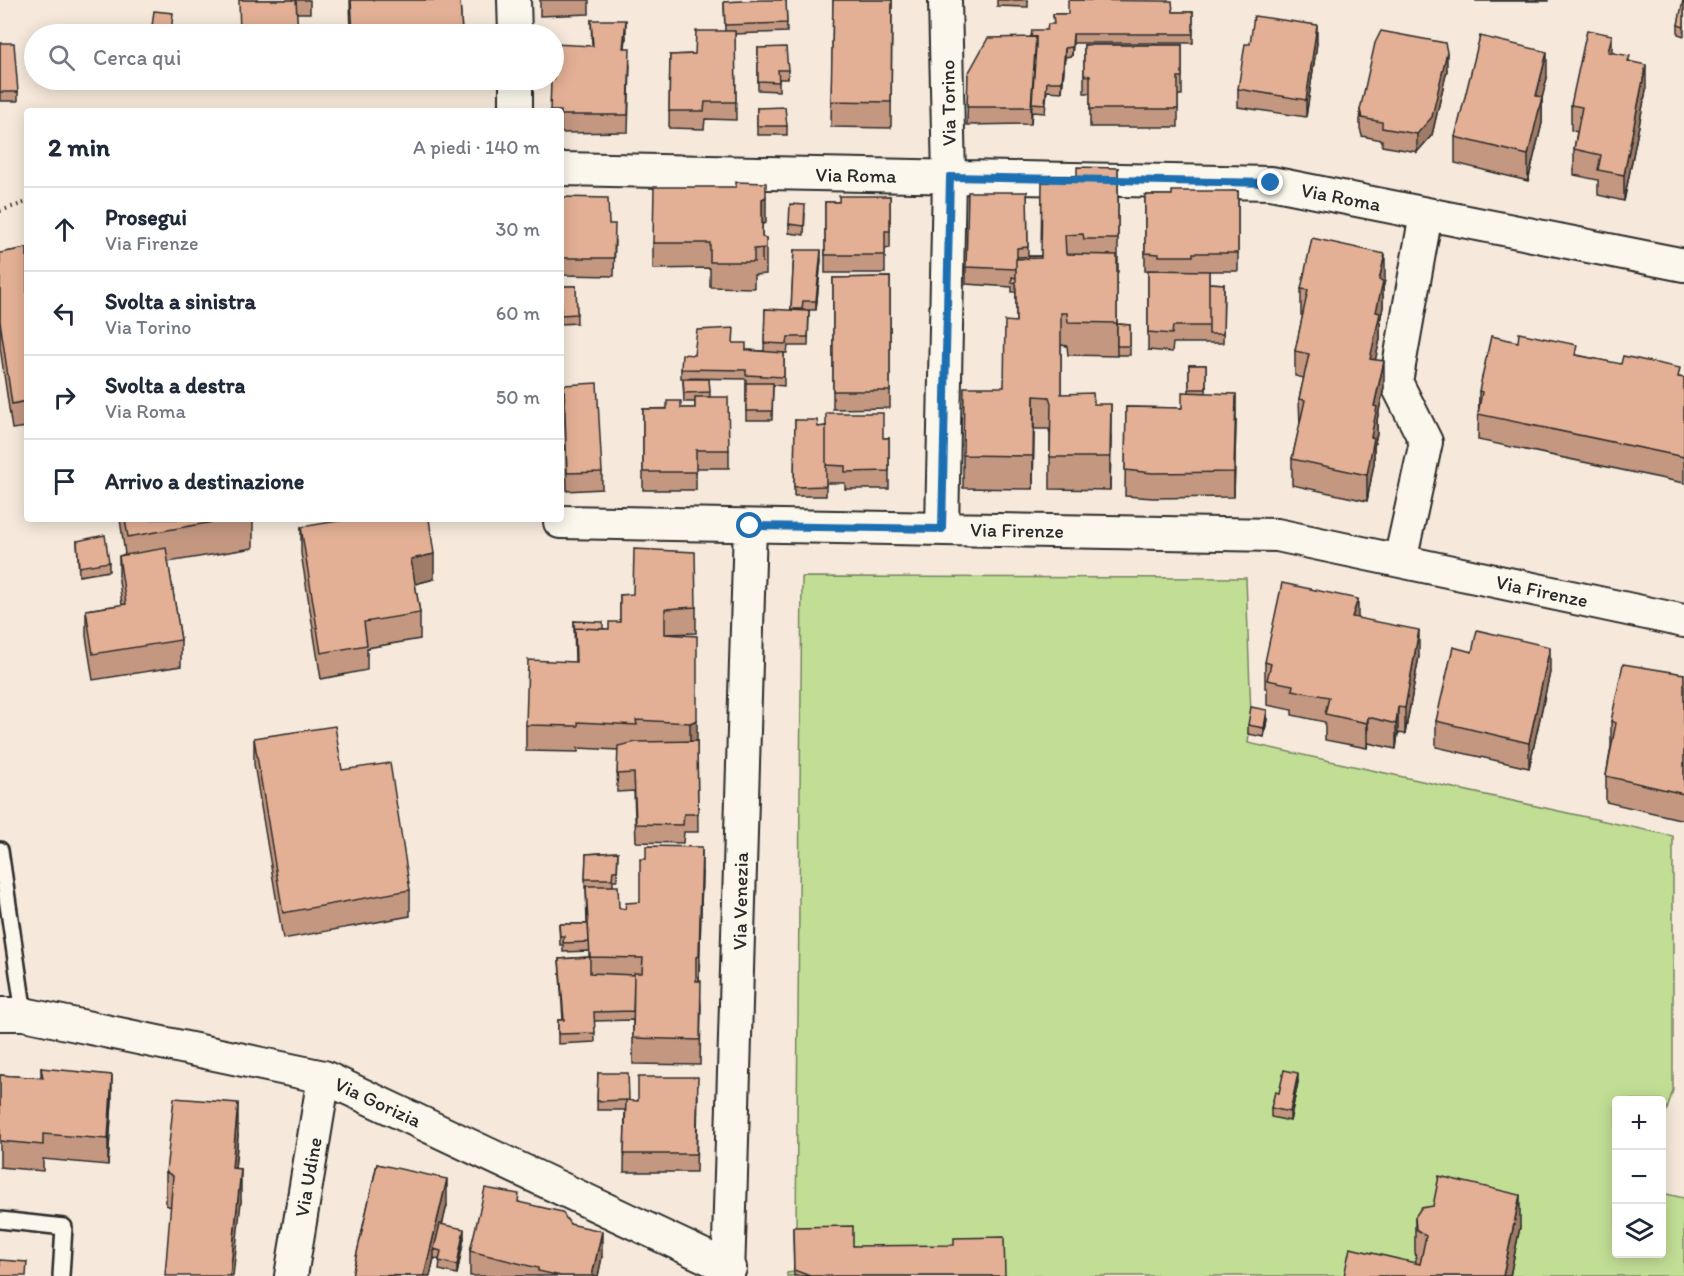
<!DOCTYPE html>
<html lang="it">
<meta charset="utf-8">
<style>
body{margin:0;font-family:Itim,sans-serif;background:#f2f2f3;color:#1f2937}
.controls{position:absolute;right:18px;bottom:18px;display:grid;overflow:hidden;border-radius:6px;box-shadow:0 3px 15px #0003}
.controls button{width:54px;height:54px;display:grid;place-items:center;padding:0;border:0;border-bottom:2px solid #e0e1e3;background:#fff;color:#1f2937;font:30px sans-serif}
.stop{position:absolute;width:18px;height:18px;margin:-14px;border:4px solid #1f6fb2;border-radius:50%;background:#fff}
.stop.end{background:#1f6fb2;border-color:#fff;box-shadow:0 2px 6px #0008}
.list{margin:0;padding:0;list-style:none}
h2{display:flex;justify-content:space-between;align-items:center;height:78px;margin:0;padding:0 24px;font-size:26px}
h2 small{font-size:20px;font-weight:400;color:#747a83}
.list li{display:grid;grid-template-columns:39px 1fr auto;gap:18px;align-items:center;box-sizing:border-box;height:84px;padding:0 24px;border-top:2px solid #e0e1e3}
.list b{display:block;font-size:22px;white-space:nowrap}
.list p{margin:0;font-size:20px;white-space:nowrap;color:#747a83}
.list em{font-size:20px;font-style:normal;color:#747a83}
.icon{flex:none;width:33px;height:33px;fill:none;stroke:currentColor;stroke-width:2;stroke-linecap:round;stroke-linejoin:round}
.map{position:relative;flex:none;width:1684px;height:1276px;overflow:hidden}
.search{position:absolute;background:#fff;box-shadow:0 3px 15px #0003;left:24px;top:24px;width:540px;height:66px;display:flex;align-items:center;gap:15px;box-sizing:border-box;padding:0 21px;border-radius:33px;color:#747a83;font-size:22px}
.panel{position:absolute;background:#fff;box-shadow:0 3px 15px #0003;left:24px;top:108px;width:540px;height:414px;border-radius:6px}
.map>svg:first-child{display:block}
</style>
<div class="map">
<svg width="1684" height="1276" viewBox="0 0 1684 1276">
<rect width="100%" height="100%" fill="#f6e9db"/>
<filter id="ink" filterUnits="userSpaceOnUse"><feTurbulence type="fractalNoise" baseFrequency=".0167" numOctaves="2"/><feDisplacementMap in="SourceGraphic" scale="12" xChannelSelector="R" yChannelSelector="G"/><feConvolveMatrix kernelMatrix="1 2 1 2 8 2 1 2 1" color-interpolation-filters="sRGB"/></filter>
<g filter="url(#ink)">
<path fill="#c2de95" stroke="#768460" stroke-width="1.5" d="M802 577 1246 578 1251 716 1248 743 1673 836V1090L1662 1126V1100H1616V1254H1662V1193L1684 1198V1276H787V1273L794 1272 796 1232Z"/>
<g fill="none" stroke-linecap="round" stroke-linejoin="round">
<g stroke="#2b2b2b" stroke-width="20">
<path id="lane" d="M0 850 24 1014
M0 1220 64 1227 61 1276"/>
</g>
<g stroke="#2b2b2b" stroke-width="36">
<path id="street" d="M514 0 515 34
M516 80V111
M561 169 1271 183 1684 265
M560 522 1277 535 1684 621
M942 529 949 177 945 0
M1400 561 1426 442 1396 382 1426 214
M0 1014H24L324 1077 730 1268
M291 1276 324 1077
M728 1276 750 526"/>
</g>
<path stroke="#2b2b2b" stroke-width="4" stroke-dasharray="1.5 4.5" stroke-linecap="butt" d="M0 211 27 202"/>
<use href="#lane" stroke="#fbf7ec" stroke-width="15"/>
<use href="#street" stroke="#fbf7ec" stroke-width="32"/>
</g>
<path fill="#c39780" stroke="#2b2b2b" stroke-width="1.5" d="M239 0H310V13H297Z
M350 0H460L462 34H351Z
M540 0H589V14L540 16Z
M786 0 787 32 735 34 736 120 705 119 704 129 669 128 670 55 695 54 725 31 724 2Z
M833 0H892L891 128 831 127Z
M997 0H1028V7L997 6Z
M1476 0H1548V1H1476Z
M1684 0V36L1678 34V25Z
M1173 12H1193V43H1073L1072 56 1065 57 1062 92 1047 91 1045 113 1032 112V111L1031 124 967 125 968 74 1031 37 1047 30 1054 24 1053 14Z
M591 20 626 37 625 48 630 65 628 132 561 133V111L592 46Z
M0 43 18 92V101H0Z
M1317 43 1306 117 1238 107V89Z
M1084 45H1182V95H1178V127H1090V93H1084Z
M758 48 788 70V79H779V91L758 90Z
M1612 52 1630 61 1646 90 1624 201 1598 195V180L1574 175V149L1577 132 1571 130V105Z
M1447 70 1432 135 1417 152 1382 146V140L1362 136 1360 128V110Z
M1547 78 1542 97V123L1528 181 1455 163V137Z
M354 80H402L354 82Z
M757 108 787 126V135H757Z
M1118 168V272H1117V356L1068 355 1067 346 1061 345V394L1094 404 1111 437 1110 490 1050 489V435L1049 429H1034L1033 489 963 488V455L1004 387 1016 322V292H1012V287L966 284V267L1027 192 1028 256H1041L1049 182Z
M1238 191V271H1209V283L1224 284 1223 343H1173L1172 352 1148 350V271H1145V195H1172Z
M890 196V248L885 249V273H825V202H839Z
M561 197 609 224 615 241 614 276 562 275Z
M805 214 804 235 789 233V224Z
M766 223 762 224V237L766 238V274L754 275V288L710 287V268L653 269V243Z
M27 248V427L12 429 0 347V253Z
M794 250 821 259 816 310H803V311H809L808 346H788L787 353H784V386L773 385 772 420H746V379L681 378V369L694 355 734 343 746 350 764 351 765 309 791 311Z
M890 277V408L833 409V278Z
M1385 280 1383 288V307L1380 321V339L1375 360 1384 387 1377 420V433L1374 447V463L1367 501 1292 485V459L1300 425 1299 399 1304 378 1295 376V351L1303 315H1301V289Z
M561 286H576L577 323 561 324Z
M1117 324 1130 325V355H1117Z
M1577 355 1684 378V483L1478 440 1479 391Z
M1189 365H1206V393L1236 419 1234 497 1153 498 1125 496 1126 407 1182 408 1189 392Z
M683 379H709L710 397 729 450V468H696V490H643V409L695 408V402H684Z
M564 385 602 472V489L567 491Z
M795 420 818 427 826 426 883 438H889V489H845V483H826V496H794Z
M120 519H253V548L168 562 181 640V666L93 680 86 636V610L122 605 119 581V556L125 554Z
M301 527 434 579 415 584 420 613V639L367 648V670L321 679 301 553Z
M77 541 109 562V571L79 576Z
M620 595 696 607V633L667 634 697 746 698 832H684L683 843 636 842 634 791 617 792 618 750 578 748V752L526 751V725L575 662 574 621 603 629H609L620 622Z
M1358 618 1419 656 1405 734 1398 733 1396 749 1368 743 1367 748 1325 740V722L1292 715V710L1267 705V688H1265V662Z
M1472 652 1550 672 1529 768 1436 747V721Z
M1684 674V820L1606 802V776L1611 747V721Z
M1267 719 1264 737 1248 734V725Z
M254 738 342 770 410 890V916L283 939 254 764Z
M618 852 617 880H613V886L619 908 625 909 702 872 699 981 701 1006 700 1065 633 1064V1020L594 1021 595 1042 558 1044V1020H563L559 959 589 957V951L563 952V945H560L559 924H587L586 888H585L586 854Z
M41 1068 112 1100 108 1165 43 1159V1171L0 1167V1075L41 1078Z
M598 1073 629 1101H638L698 1095 696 1172H624L625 1110H597Z
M1298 1082 1290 1121 1271 1117V1108L1279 1093Z
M238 1135 235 1169 241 1202 171 1207 166 1205V1172Z
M377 1164 447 1205 442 1225 464 1238 457 1274 439 1270 440 1260 434 1258 430 1276H352Z
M519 1202 570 1224 602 1257 598 1276H470V1251Z
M1415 1217 1520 1227 1510 1276H1344L1416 1262 1415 1250Z
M793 1227 853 1246 1005 1276H794Z"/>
<path fill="#9f7b68" stroke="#2b2b2b" stroke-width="1.5" d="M626 20V37L623 66V48Z
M1317 25V43L1306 117V100Z
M1073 34V43L1072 56V47Z
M1612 35V61L1608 52Z
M1065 48V57L1062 92V82Z
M1447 52V70L1432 135 1417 152V134Z
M1547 52V78L1539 111 1542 97V123L1528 181V155L1536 96Z
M1036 55 1032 103 1031 124V107Z
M1646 65V90L1624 201V175Z
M766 197V223L762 224V263V199Z
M821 250V259L816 310V301Z
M1385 254V280L1383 288V307L1380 321V339L1370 385V359L1379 280Z
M1384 361V387L1377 420V433L1374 447V463L1367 501V475L1374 406Z
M1236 394V419L1234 497V472Z
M1034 396V429L1033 489V456Z
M1111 404V437L1110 490V457Z
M434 554V579L411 585V559Z
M1358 599V625L1352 617Z
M1419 630V656L1405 734V708Z
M1550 647V672L1529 768V743Z
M1398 707V733L1396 749V724Z
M1267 710V719L1264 737V728Z
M1368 717V743L1367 748V723Z
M697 720V746L690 749V723Z
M702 847V872L699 982V956Z
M1298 1073V1082L1290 1121V1112Z
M112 1075V1100L108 1165V1139Z
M238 1103V1135L232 1201V1168Z
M241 1169V1202L233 1276H230Z
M447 1179V1205L436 1250 434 1249V1258L430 1276H424Z
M1520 1195V1227L1510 1276H1503Z
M464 1229V1238L457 1274V1265Z
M602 1231V1257L598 1276H592Z"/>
<path fill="#e3b095" stroke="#2b2b2b" stroke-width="1.5" d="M239 0H296L298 34H240Z
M351 0H460L462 34H353Z
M761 0H786L787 23 725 25 724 2Z
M833 0H892L891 102 831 101Z
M1068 0 1172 1 1173 12H1193V34H1073L1072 47 1065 48 1062 82H1047L1045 104 1032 103 1036 46V37H1031L1032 30H1047L1048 24H1054L1053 14H1068Z
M1683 0H1684V27L1678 25Z
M154 11 173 13 171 34H151Z
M1254 16 1317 25 1306 100 1238 89 1245 44H1250Z
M591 20H626L623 48H630L628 115H561V111H550L551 80H554V44L593 46Z
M1587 30 1612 35 1608 52 1630 56 1628 61 1646 65 1624 175 1598 170 1601 155 1574 149 1582 107 1571 105Z
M696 31H735L736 102H705L704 111H669L670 55 695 54Z
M1381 31 1445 43 1447 52 1432 117 1417 134 1382 128V122L1362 118 1360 110 1375 43Z
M1480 36 1547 52 1536 96 1542 97 1528 155 1455 137Z
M1036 37 1031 107H967L968 74 988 38Z
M0 43H14L18 92H0Z
M1084 45H1182V77H1178V109H1090V76L1084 75Z
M786 47 788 70H778L779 82 758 81V48Z
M785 107 787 126H757V108Z
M1077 167 1118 168V239H1084L1083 234 1065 235 1066 254 1117 255V323L1068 322 1067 313H1061V394L1093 393 1094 404H1111L1110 457H1050L1051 403 1049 397 1034 396 1033 456 963 455 964 387H1004L1005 321 1016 322V259L1041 258 1042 182H1049L1050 176H1077Z
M736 182 766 183V197L762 199V237L766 238V248L754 249V262H710V243H653L654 187H736Z
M1172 191H1238V253H1193V256H1159V254L1145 253V195H1172Z
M968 192H1027L1028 247 1017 248V259H1016V269L966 267Z
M839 196H890V231H885V255H825V202H839Z
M561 197 608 198 609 224H615L614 258H562Z
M790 204 805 205 804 226 789 224Z
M1312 238 1385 254 1379 280 1383 281 1376 312 1380 313 1370 359 1384 361 1374 406 1377 407 1371 437 1374 438 1367 475 1292 459 1305 400 1299 399 1309 354 1295 351 1308 290 1301 289Z
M27 248V401L12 404 0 321V253Z
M794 250H821L816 301H803L802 309H791Z
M1041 256V258L1017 259V257Z
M1148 270 1209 271V326H1173L1172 334 1148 332Z
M890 277V391H833V278Z
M1012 277 1016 278V282L1012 283Z
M1209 283 1224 284 1223 334H1209Z
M561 286H576L577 314 561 315Z
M765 309 809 311 808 337H788L787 344 764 343Z
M1117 324 1130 325V346H1117Z
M734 328 733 343H746V350L784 353V377L746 375V370L681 369 682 354 694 355 697 330Z
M1519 333 1577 345 1575 355 1621 364 1623 356 1680 368 1678 377 1684 378V457L1478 414 1482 392 1479 391 1491 336 1518 342Z
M1189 365H1206V389H1189Z
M683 379H709L710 392 684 393Z
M597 383 602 472 567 473 564 385Z
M746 383H773L772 411H746Z
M1182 392 1236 394 1234 472 1153 473 1125 470 1126 407 1182 408Z
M695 397H728L729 450H696V472H643V409H667V401H681V408H695Z
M826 413H883V438H889V471L845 472V466L826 465Z
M795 420H817L818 427 826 426V486L794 487Z
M125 519H230L128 537Z
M350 519H429L434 554 411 559 420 613 364 622 367 645 321 653 301 527Z
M105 535 109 562 79 567 77 541Z
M166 548 181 640 93 654 86 610 126 604 119 556Z
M634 549 695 552 696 607 665 609V634L697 636V720L690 723 636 720 637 725 578 722V726L526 725 528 660 576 662 575 628 609 629V622H620V595L633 594Z
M1282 583 1358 599 1352 617 1419 630 1405 708 1398 707 1396 724 1368 717 1367 723 1325 714 1329 697 1292 690 1293 685 1267 680 1271 664 1265 662Z
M574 621 603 622V629L575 628V644Z
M1477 630 1550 647 1529 743 1436 721 1453 647 1472 652Z
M1623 664 1684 674V794L1606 776 1616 723 1611 721Z
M1251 707 1267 710 1264 728 1248 725Z
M335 726 342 770 390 763 410 890 283 913 254 738Z
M697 741 698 814H684L683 825 636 824 634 773 617 774 618 746 636 742Z
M646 846 702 847 699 956 696 957V981H701L700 1040 633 1038 634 973H642L643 958 590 957 586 886H618L619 908 625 909 626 903 640 902V859H646Z
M618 852 617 871H613L612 879H585L586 854Z
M559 924H588L589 942 563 943 564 936H560Z
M590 957V973L634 975 633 1011 594 1012 595 1033 558 1034V1020H564L559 959Z
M41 1068 112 1075 108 1139 43 1134V1145L0 1141V1075L43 1078Z
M1284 1070 1298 1073 1290 1112 1271 1108 1275 1092 1279 1093Z
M598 1073H628L629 1100 597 1101Z
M638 1077H698L696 1154H624L626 1100 638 1101Z
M174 1098 238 1103 232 1168 241 1169 230 1276H165L173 1176 166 1172Z
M377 1164 447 1179 424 1276 352 1275Z
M1439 1176 1520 1195 1503 1276H1344L1350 1248 1420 1264 1426 1236 1416 1229 1415 1217 1421 1208 1433 1206Z
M485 1188 519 1194 518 1202 562 1212 570 1224 602 1231 592 1276H561L538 1271V1268L470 1251Z
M440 1224 464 1229 457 1265 439 1261 441 1251 434 1249Z
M853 1226V1246L954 1245V1238L1004 1237 1005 1276H810L794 1270 793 1227Z
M0 1260 27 1262 26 1276H0Z"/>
</g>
<g fill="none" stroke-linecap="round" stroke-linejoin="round" filter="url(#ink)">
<path stroke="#1f6fb2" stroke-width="8" d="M750 526 942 529 950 177 1271 183"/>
</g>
<g text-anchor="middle" stroke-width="4.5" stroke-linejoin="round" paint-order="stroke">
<g font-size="20" fill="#2b2b2b" stroke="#fbf7ec">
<text transform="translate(948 103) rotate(-91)" y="7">Via Torino</text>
<text transform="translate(856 175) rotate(1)" y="7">Via Roma</text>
<text transform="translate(1341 197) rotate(11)" y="7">Via Roma</text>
<text transform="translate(1017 530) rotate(1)" y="7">Via Firenze</text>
<text transform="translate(1542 591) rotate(12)" y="7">Via Firenze</text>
<text transform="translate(740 901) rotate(-89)" y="7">Via Venezia</text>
<text transform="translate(378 1102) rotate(25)" y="7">Via Gorizia</text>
<text transform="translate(308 1177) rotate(-80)" y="7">Via Udine</text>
</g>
</g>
</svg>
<div class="controls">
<button>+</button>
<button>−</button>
<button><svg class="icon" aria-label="layers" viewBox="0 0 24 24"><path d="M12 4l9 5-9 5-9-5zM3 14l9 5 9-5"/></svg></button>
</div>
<div class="stop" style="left:750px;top:526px"></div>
<div class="stop end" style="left:1271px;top:183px"></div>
<div class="search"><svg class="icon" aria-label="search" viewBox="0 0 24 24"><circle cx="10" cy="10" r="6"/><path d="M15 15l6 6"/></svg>Cerca qui</div>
<section class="panel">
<h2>2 min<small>A piedi · 140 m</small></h2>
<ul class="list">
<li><svg class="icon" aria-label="ahead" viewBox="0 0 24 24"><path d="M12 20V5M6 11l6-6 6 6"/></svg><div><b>Prosegui</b><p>Via Firenze</p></div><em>30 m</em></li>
<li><svg class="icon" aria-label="left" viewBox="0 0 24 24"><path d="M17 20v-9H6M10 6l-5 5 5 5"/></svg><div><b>Svolta a sinistra</b><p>Via Torino</p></div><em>60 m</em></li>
<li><svg class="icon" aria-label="right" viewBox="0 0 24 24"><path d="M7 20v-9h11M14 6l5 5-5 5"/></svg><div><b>Svolta a destra</b><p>Via Roma</p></div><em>50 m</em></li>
<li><svg class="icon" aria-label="arrive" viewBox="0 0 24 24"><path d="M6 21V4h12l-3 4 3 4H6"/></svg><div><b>Arrivo a destinazione</b></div></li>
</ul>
</section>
</div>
